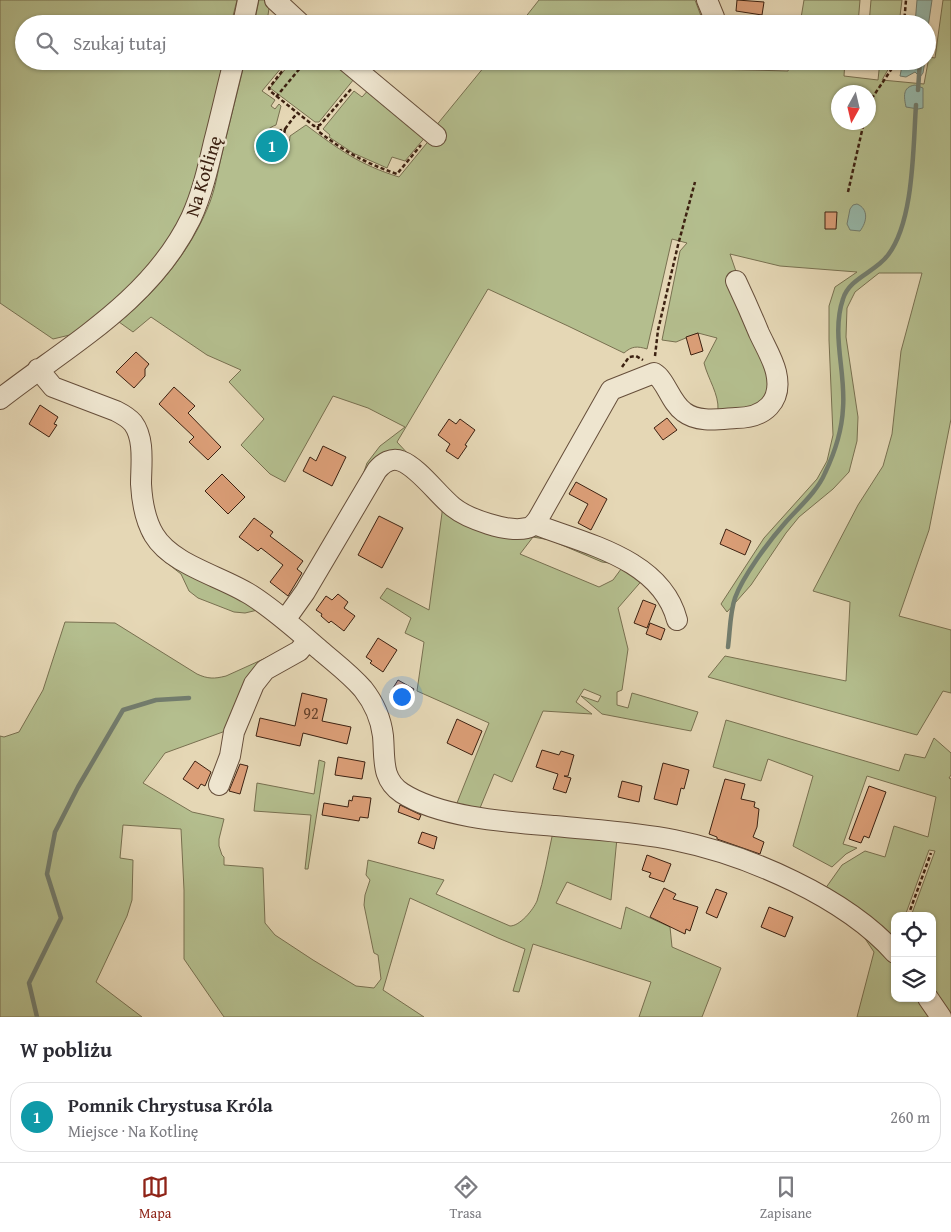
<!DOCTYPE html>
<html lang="pl">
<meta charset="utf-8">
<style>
body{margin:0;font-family:"Gentium Book Plus",serif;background:#f2f2f3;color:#2b2b33}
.controls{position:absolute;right:15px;bottom:15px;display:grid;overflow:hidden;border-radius:10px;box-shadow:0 1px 4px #0004}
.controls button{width:45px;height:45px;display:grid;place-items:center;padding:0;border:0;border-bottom:1px solid #e1e1e2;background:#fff;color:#2b2b33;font:25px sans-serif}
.compass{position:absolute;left:831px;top:85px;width:45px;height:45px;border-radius:50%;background:#fff;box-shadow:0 1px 4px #0004;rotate:188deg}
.you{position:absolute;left:401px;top:696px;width:18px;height:18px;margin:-12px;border:4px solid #fff;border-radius:50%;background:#1a73e8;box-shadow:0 0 0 8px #1a73e833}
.badge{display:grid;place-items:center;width:32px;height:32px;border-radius:50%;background:#8f2418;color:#fff;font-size:16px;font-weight:700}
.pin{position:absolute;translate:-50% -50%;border:2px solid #fff;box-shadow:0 1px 5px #0006}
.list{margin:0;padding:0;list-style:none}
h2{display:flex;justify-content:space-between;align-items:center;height:65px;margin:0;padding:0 20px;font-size:21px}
h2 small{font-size:16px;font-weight:400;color:#7c7c81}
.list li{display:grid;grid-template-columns:32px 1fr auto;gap:15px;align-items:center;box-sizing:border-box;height:70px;margin:0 10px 10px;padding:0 10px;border:1px solid #e1e1e2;border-radius:20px}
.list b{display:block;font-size:19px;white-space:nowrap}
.list p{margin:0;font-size:16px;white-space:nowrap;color:#7c7c81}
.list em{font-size:16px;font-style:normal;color:#7c7c81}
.icon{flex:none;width:28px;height:28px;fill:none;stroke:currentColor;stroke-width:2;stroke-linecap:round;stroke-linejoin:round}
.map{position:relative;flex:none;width:951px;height:1017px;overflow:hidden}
.search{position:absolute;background:#fff;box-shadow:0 1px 4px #0004;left:15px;right:15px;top:15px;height:55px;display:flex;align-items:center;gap:12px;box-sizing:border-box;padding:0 18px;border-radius:28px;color:#7c7c81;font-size:19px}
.sheet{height:145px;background:#fff}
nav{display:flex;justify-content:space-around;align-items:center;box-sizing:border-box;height:70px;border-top:1px solid #e1e1e2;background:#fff;font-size:14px;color:#7c7c81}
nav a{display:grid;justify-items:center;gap:2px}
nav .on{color:#8f2418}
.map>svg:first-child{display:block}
</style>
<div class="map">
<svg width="951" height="1017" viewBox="0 0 951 1017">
<rect width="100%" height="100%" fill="#e5d7b5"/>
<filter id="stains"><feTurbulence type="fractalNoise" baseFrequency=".004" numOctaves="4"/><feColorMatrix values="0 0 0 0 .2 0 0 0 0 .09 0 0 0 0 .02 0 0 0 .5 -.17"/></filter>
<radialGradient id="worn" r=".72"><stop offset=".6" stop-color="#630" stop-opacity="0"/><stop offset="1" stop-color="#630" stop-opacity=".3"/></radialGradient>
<path fill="#b4be8e" stroke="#787050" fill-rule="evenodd" d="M0 0H237L231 24H24V61H223L208 136 195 190 179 227 139 279 74 334 53 339 0 303Z
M259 0H268L270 2 268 15 276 24H254Z
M539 0H695L704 24H520Z
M804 0H860L858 24H800Z
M871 0H902L899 24H869Z
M943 0H951V419L929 530 899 616 951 630V693L943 691 917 735 708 677 725 656 846 681 850 602 813 591 858 505 883 466 892 434 901 351 922 273H879L855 292 847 308 846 337 858 417 857 441 849 472 833 489 799 517 786 533 751 585 727 612 721 604 764 538 817 479 827 461 833 435 829 340V306L835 287 857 272 780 266 730 254 772 376 764 407 718 410C719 394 708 379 704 363L717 338 698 333 676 342 662 340 680 251 687 243 672 239 647 349C637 346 632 346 624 353L568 326 488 289 397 442 424 471 412 461 359 486 367 463 380 446 405 427 368 408 333 396 285 482 270 474 241 445 264 419 229 382 241 370 207 355 151 317 133 332 119 322C158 291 192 249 210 202 216 186 218 170 222 154 230 123 237 92 245 61H287L262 91 275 100 271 106 275 109 279 104 281 106 276 125C262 130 250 147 263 160 279 165 289 150 290 136L306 125C338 149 360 165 399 177L431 138 435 127 489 61H711L710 69 788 71 791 61H845L844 76 878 80 880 61H893L882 80 924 84 929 57 935 58ZM838 92H868V122H838Z
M292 61H339L354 79 319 122H315L270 88Z
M371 87 427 135 405 161 392 157 387 168 353 153 329 137 330 135 323 129 354 91 362 97Z
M431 492C454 512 505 543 535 528L570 543 608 554 630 565 645 577 618 608 628 649 622 690 617 692V705L628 708 632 693 698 712 691 731 602 714 581 696 598 702 601 696 584 689 576 702 592 714 543 711 512 782 494 774 480 808 468 812 455 808 489 723 417 691 424 642 405 633 411 618 380 598 387 588 429 610 442 513V506L429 495ZM533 537 550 540 602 562 624 565 613 580 599 587 520 554Z
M140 524 262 609 245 613 234 612 198 598 189 591 181 574 158 556 143 537Z
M65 622 115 623 197 674C208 679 214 679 226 676L299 643 275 659 231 729 165 753 143 783 192 812 224 819 219 839V846L222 855 224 857V865L263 868 265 923 275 935 313 960 356 986 374 988 381 979 378 955 374 953 373 949 364 905 365 895 370 880 366 875 368 860 444 880 436 894 510 926C520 926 533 910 537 901 544 880 548 854 553 832L617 838 611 900 567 882 556 903 621 929 626 907 670 927 672 947 721 968 702 1017H639L651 982 533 944 519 992 513 991 525 949 498 938 410 898 383 990 424 1017H224L184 959V890L181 829 123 825 120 858 133 860 132 900 127 916 96 982 142 1017H0V736L4 737 19 732 43 690Z
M726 720 899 771 905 754 925 758 934 738 951 753V775L949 778 951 779V1017H946L932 997V916H911L935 851 929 850 905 916H895V935L890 936 825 889 842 865 865 851 885 857 894 826 928 837 936 797 867 776 843 844 857 848 846 854 832 867 793 846 813 776 768 759 761 781 713 767Z
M319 760 325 762 308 869H305L311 815 254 811 257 783 314 794Z
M854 922 895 961V998H922L935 1017H857L874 952Z"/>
<path fill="#96baad" stroke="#727d6f" d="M917 0H932L927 34V24H915Z
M903 61H925L923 73 920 77 915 72 906 77 900 76Z
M915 85 923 88V108L918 109 906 107C904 97 902 87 915 85Z
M857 204C869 209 867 222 860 231L850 230 847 224 850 209 853 205Z"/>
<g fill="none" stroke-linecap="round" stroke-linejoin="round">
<path stroke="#727d6f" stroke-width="4.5" d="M918 90 920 61
M728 647C730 632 730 612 735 598 743 576 769 541 785 523 798 508 817 492 825 473 835 452 842 431 843 408 846 372 831 334 843 299 849 278 876 272 888 255 914 221 913 148 916 105
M37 1017 29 983 61 918 47 874 55 832 78 787 123 710 156 700 189 698"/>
</g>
<path fill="#db9e77" stroke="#3c2111" d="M737 0 764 2 762 15 736 11Z
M825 212H837L836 229H825Z
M698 333 703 351 691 355 686 337Z
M136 352 149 364 145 369V376L134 388 116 372Z
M174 387 195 406 188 413 221 447 208 460 189 442 194 437 159 404Z
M40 405 58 417 54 424 57 425 49 437 29 424Z
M667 418 677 430 663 440 654 428Z
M449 419 456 424 460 419 475 430 465 445 467 446 458 459 446 451 450 444 438 435Z
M323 446 346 457 332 486 303 471 310 457 316 461Z
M222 474 245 497 228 514 205 491Z
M576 482 607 499 591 530 578 523 588 504 569 494Z
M379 516 403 528 382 568 358 555Z
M254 518 273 532 270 536 303 561 297 569 302 573 288 596 270 582 283 565 261 548 258 551 239 537Z
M726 529 751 541 745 555 720 544Z
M338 594 348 602 344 608 355 616 344 631 331 621 329 623 321 616 322 614 316 610 326 596 332 600Z
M643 600 656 605 647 628 634 623Z
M650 623 665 629 661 640 646 634Z
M378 638 397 650 383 672 370 663 372 661 366 657Z
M398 680 414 689 407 702 390 693Z
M302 693 327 699 322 721 351 727 347 744 303 733 300 746 256 736 260 718 295 726Z
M457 719 482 731 472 755 447 743Z
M542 750 559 755 561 751 574 755 568 776H564L571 778 566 793 553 789 558 774 536 767Z
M338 757 365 762 362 779 335 775Z
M195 761 211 772 205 786 201 784 198 789 183 779Z
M663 763 689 770 684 789 681 788 677 805 654 799Z
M240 764 248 766 240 794 229 791Z
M725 779 745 784 741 799 755 802 754 807 759 809 757 827 753 837 764 842 760 854 717 839V837L709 834Z
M622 781 642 786 639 802 618 797Z
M869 786 886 792 869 838 864 836 861 843 849 839Z
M353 796 371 798 368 818 360 817 359 821 322 815 324 803 348 807 349 800 352 801Z
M400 805 421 815 419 820 398 812Z
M422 832 437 837 434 849 418 843Z
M647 855 671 864 664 882 649 877 651 873 642 870Z
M664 888 676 894 673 899 698 907 690 931 686 929 685 934 650 917Z
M716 889 727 893 717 918 706 913Z
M769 907 793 917 785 937 761 927Z"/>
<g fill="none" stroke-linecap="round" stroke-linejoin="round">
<g stroke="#664e3a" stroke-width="22">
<path id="minor" d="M275 0 301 24
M707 0 714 17V24
M243 24 248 0
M346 61 436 136
M38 369 53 387 116 411C122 414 128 417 133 423 145 439 141 465 141 484 142 502 145 520 154 535 172 565 221 576 251 595 276 611 298 631 320 650 335 663 350 674 363 689 374 703 381 719 383 736 385 759 381 779 402 793 441 818 509 822 555 826 594 830 635 832 674 840 748 855 845 897 895 953
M0 399C69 345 151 301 191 218 202 194 208 168 214 142 221 115 227 88 234 61
M534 524C586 544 661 559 677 620
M285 620 305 592 377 470C383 463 392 457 401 461 418 467 438 495 453 507 468 519 508 533 527 528 532 527 535 523 538 519L611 390 654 373C666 380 670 402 684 412 698 423 720 419 736 418 764 418 783 402 776 372 773 359 765 346 759 333 752 316 744 298 736 281
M219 785 230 756 234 732 254 684 265 670 299 651 308 640
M928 998 941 1017"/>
</g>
<path stroke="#3c2111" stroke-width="2.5" stroke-dasharray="4 2.5" stroke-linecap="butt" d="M904 24 906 0
M290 61 269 88 270 91 314 126 320 125 352 88
M276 97 306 61
M868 104 897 61
M318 126V131C345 152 365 163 397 174L421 145
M285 129 281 151C276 156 272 158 265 154 256 139 273 132 285 129Z
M285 129 297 113
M848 192 864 122
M655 356 658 330 678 245 695 182
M622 367 629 357 636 356 643 360
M908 916 931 853"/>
<use href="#minor" stroke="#eee5cf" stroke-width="20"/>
</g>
<g text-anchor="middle" stroke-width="5" stroke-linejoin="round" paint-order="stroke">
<g font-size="16" fill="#64402a">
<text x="311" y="719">92</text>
</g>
<g font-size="19" fill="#3c2111" stroke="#eee5cf">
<text transform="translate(203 176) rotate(-73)" y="7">Na Kotlinę</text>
</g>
</g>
<rect width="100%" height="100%" filter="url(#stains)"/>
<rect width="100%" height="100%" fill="url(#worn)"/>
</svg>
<div class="controls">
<button><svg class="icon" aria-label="locate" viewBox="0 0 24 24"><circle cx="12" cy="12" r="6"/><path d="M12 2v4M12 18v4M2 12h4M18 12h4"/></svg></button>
<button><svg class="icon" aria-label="layers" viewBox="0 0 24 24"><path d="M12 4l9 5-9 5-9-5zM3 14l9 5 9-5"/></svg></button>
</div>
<svg class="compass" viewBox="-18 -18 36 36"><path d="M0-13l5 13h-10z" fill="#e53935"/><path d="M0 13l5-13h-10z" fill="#7c7c81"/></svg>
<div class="you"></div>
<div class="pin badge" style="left:272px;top:146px;background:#0f9aa8">1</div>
<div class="search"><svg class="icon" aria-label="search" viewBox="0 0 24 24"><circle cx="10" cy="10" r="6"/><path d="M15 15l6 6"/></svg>Szukaj tutaj</div>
</div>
<section class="sheet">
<h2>W pobliżu<small></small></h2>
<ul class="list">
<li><span class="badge" style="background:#0f9aa8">1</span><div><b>Pomnik Chrystusa Króla</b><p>Miejsce · Na Kotlinę</p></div><em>260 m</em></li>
</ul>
</section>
<nav>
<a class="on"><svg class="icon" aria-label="map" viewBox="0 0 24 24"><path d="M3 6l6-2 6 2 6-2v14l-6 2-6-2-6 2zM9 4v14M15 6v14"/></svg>Mapa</a>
<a><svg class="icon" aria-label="directions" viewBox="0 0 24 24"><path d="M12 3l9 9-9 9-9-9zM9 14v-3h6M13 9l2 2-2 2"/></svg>Trasa</a>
<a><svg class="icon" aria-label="saved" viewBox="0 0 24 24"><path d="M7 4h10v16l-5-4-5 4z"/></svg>Zapisane</a>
</nav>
